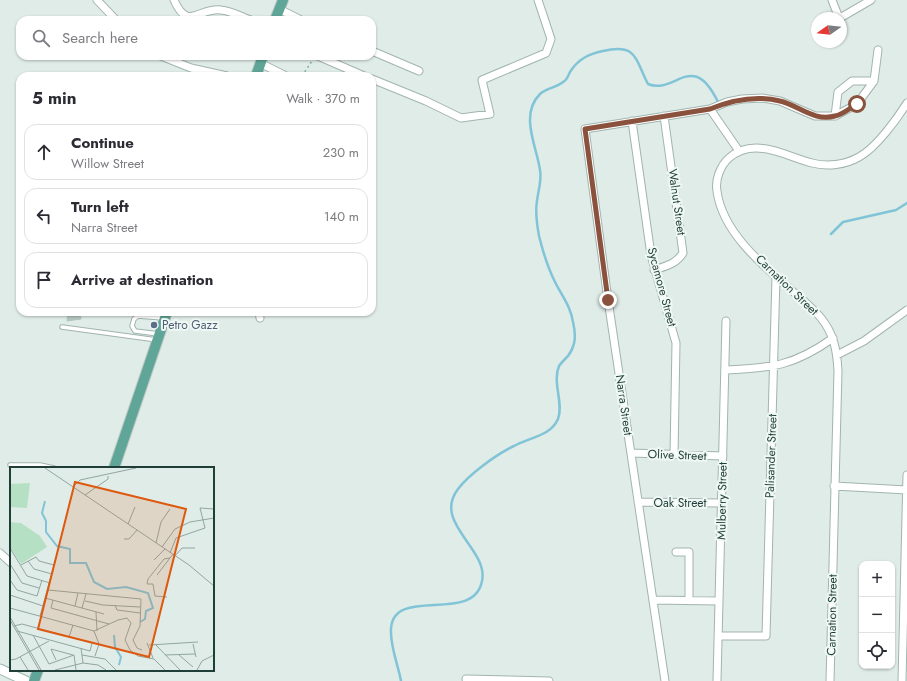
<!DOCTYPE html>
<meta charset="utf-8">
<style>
body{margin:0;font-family:Jost,sans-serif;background:#f2f2f3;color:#2b2b33}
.controls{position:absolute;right:12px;bottom:12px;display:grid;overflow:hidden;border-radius:8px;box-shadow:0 1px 3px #0004}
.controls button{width:36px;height:36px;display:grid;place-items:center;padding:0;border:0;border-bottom:1px solid #e1e1e2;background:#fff;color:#2b2b33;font:20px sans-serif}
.compass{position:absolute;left:811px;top:12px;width:36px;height:36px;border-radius:50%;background:#fff;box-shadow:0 1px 3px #0004;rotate:256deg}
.stop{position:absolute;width:12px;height:12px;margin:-9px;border:3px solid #8a523d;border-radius:50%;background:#fff}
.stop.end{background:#8a523d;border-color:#fff;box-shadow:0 1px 4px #0008}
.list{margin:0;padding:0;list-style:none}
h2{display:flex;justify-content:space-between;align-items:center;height:52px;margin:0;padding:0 16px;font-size:17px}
h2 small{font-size:13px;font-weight:400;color:#7c7c81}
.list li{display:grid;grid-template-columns:26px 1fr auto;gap:12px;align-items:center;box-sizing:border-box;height:56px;margin:0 8px 8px;padding:0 8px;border:1px solid #e1e1e2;border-radius:12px}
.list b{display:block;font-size:15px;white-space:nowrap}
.list p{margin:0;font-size:13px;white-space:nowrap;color:#7c7c81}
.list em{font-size:13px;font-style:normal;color:#7c7c81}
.icon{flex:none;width:22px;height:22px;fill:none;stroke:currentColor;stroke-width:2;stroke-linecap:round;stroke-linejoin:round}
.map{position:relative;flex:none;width:907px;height:681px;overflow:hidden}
.search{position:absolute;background:#fff;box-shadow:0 1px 3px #0004;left:16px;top:16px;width:360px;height:44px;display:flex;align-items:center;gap:10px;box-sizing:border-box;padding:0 14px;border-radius:12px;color:#7c7c81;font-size:15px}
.panel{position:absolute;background:#fff;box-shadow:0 1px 3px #0004;left:16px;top:72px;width:360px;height:244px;border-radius:12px}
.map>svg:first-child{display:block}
</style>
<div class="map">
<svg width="907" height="681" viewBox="0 0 907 681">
<rect width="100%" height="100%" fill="#dfece7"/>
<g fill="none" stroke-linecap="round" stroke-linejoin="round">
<path stroke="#81c4d7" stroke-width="2.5" d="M831 234 843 222 896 210 907 203
M401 681C398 664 390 647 391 629 393 585 474 625 482 581 489 549 432 523 458 489 469 474 497 454 514 446 529 437 550 437 558 419 564 403 552 383 559 366 561 363 565 359 568 356 576 345 576 335 573 322 571 307 562 296 555 282 548 268 543 252 539 236 537 225 535 212 537 201 538 191 542 181 540 170 537 147 519 115 540 94 546 88 556 88 563 82 567 80 568 76 570 72 578 59 589 54 603 51 637 43 635 59 648 84 676 95 692 49 718 102"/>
</g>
<path fill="#b4c7c0" stroke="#b1c6bf" d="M68 312H80L81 319 67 321Z"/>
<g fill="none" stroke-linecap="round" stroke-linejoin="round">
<g stroke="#a2b4af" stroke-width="5.5">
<path id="lane" d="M62 327 157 340
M159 334 135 331 132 326 134 319 138 316 163 318
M10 465H40L54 468"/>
</g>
<g stroke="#a2b4af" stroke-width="9">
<path id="street" d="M97 0 116 20
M174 0C188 32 199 7 221 10 231 11 242 17 251 20
M832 0 839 18
M279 9 301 20
M840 18 871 0
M372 51 419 71
M161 56 191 68 227 76
M318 56 364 76
M260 63 286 76
M372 79 426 101 461 118 490 114 482 80 546 53 551 39 538 0
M710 109 739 151
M835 116 838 92 852 81H874
M632 121 651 255 676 343 674 455
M654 270C666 266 676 264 683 253L664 116
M259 312 260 318
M837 355 864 341 907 310
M725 370C772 368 794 366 833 338
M631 453 723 456
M834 486 907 490
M638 502 722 503
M676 552H689V601
M0 553 11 563
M653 600 719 601
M718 636H766L776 277
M466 679 549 681
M665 681 608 300 585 129 710 109 727 102 742 99 762 98 780 101 815 116H835L857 104 874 81 878 50
M717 681 726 321
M830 681 838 371C837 351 834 334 821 318 812 307 800 298 790 289 761 264 722 231 717 191 715 180 720 166 729 158 754 136 785 156 812 163 827 167 845 165 859 157 876 148 897 119 907 103
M902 681 907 475"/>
</g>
<g stroke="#9db9b1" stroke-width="11">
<path id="secondary" d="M0 669 26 681"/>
</g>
<g stroke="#c0c9c7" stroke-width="12">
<path id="primary" d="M275 20 283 0
M256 76 263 56
M114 468 167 312
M34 681 38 670"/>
</g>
<path stroke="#7db3a5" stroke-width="1.5" stroke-dasharray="2 3" stroke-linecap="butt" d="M302 76 312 61"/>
<use href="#lane" stroke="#fff" stroke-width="3.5"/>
<use href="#street" stroke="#fff" stroke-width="7"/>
<use href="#secondary" stroke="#fff" stroke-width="9"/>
<use href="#primary" stroke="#5fa698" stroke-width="10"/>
</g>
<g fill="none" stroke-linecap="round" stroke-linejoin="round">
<path stroke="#8a523d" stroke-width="5" d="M608 300 585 129 710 109C732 100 756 95 780 101 798 105 814 122 835 116 842 115 850 108 857 104"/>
</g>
<circle fill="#5c6f8a" stroke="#f0f8f5" stroke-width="1.5" cx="154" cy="325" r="4"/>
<g text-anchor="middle" stroke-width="4" stroke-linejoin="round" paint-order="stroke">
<g font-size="12" fill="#1f3e37" stroke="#f0f8f5">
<text transform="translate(677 202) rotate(82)" y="4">Walnut Street</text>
<text transform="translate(787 285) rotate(44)" y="4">Carnation Street</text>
<text transform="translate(662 287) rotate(75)" y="4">Sycamore Street</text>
<text transform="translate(624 405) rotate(82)" y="4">Narra Street</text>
<text transform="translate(677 455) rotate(2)" y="4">Olive Street</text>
<text transform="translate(771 456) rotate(-88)" y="4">Palisander Street</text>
<text transform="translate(722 501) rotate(-89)" y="4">Mulberry Street</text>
<text x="680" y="507">Oak Street</text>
<text transform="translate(832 615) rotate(-89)" y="4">Carnation Street</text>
</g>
<g font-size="12" fill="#4e5e75" stroke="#f0f8f5" text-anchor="start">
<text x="162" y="329">Petro Gazz</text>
</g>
</g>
<g transform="translate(10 467)">
<rect width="204" height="204" fill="#dfece7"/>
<path d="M20 16 17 41 0 40V17Z" fill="#b6e0c4"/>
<path d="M0 55 11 56 30 69 37 80 11 97 0 80Z" fill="#b6e0c4"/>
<path fill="none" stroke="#81c4d7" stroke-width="2" d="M35 34 32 46 36 54V65L47 79 60 82V96H76L84 115 97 122 116 120 138 126 143 141 136 144 135 152 130 155M104 168 105 180 111 190 109 198"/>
<path fill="none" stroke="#92a6a1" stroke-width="1" d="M35 1 179 98 204 119M63 20 70 13 126 1M75 28 98 12V9M118 57 125 40M114 72H119L127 63M146 76 151 55 160 42M152 80 165 62 180 55 204 51M0 81 17 109 40 116M160 86 166 71 195 61 190 41 204 42M165 89 172 81H185M144 93 155 82M18 94 24 102 42 107M0 97 12 116 29 121M11 98 26 90 29 94 44 98M147 108 163 87M0 113 7 123 27 129 32 113M38 123 131 132 130 159 123 173 127 181 132 183M0 128 33 139M157 130 145 129 143 117H137L138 112 154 92 160 91M35 131 94 147M43 133 41 141 99 157M75 134 93 138 130 140M105 138 107 143 130 146M65 139 68 126M0 141 84 164 108 153 117 151 121 156 115 173 120 183 128 189 144 192 155 203M72 141 76 127M86 145 87 164M30 149 46 91M0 150 31 203M0 153 29 203M4 159 12 157 82 176 80 184 7 164M84 164 89 177 85 189M23 168 39 197 64 188M59 170 63 158M137 176 143 191M183 177 186 190M139 178 188 175M146 178 170 203M71 181 73 196M41 182 63 188M41 182 46 193M64 188 66 203M72 188 95 192 106 203M155 188 185 187M169 188 183 200M10 190 18 203M0 193 6 192 39 174M45 203 73 196 88 198 96 203M187 203 192 194 204 188"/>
<path fill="#de580e" fill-opacity="0.15" stroke="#de580e" stroke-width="2" d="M65 15 176 42 139 190 28 162Z"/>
<rect width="204" height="204" fill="none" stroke="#1f3e37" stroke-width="2"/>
</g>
</svg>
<div class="controls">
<button>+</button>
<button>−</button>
<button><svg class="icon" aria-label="locate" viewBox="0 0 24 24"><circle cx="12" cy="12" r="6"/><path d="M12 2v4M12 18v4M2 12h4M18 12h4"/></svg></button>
</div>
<svg class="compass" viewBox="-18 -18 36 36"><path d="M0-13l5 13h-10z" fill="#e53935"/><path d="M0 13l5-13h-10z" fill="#7c7c81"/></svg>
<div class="stop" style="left:857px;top:104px"></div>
<div class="stop end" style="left:608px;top:300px"></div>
<div class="search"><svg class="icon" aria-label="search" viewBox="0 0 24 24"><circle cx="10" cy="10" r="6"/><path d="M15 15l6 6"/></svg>Search here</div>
<section class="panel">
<h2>5 min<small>Walk · 370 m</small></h2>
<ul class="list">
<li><svg class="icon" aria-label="ahead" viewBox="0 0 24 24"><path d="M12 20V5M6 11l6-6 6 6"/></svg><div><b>Continue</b><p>Willow Street</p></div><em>230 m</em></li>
<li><svg class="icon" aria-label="left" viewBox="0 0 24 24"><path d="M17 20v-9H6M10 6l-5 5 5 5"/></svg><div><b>Turn left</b><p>Narra Street</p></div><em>140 m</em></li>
<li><svg class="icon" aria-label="arrive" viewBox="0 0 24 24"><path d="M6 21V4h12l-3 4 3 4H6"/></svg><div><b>Arrive at destination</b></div></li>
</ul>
</section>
</div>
